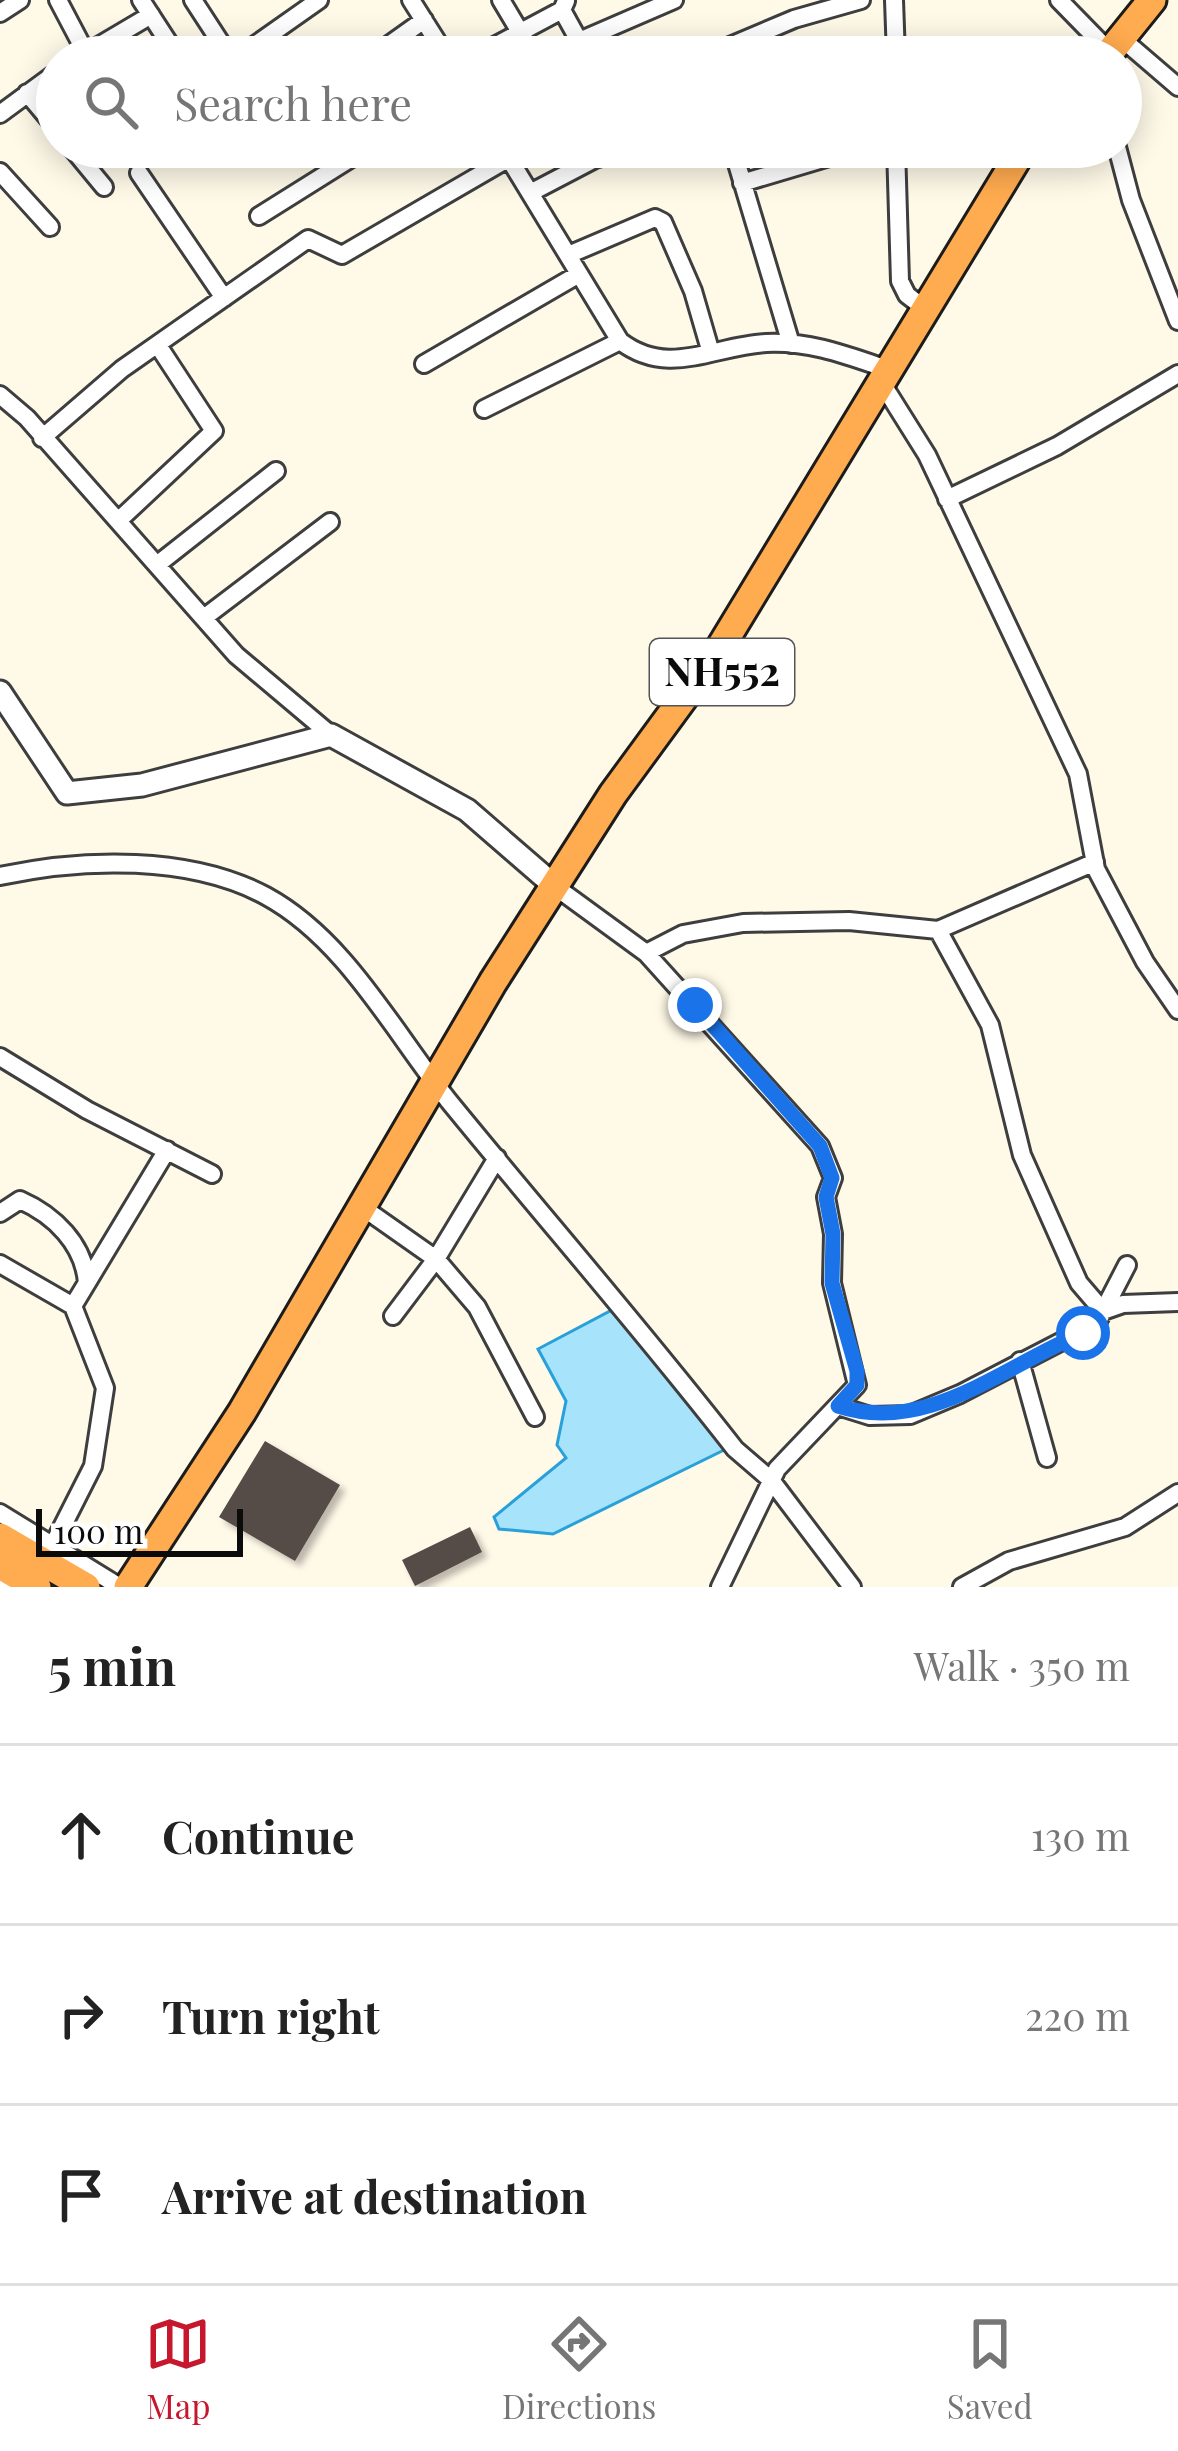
<!DOCTYPE html>
<meta charset="utf-8">
<style>
body{margin:0;font-family:"Playfair Display",serif;background:#f2f2f2;color:#222}
.scale{position:absolute;left:36px;bottom:30px;width:207px;box-sizing:border-box;padding-left:12px;border:6px solid #0b0b0b;border-top:0;font-size:33px;line-height:42px;white-space:nowrap;color:#0b0b0b;-webkit-text-stroke:9px #fff;paint-order:stroke}
.stop{position:absolute;width:36px;height:36px;margin:-27px;border:9px solid #1a73e8;border-radius:50%;background:#fff}
.stop.end{background:#1a73e8;border-color:#fff;box-shadow:0 3px 12px #0008}
.list{margin:0;padding:0;list-style:none}
h2{display:flex;justify-content:space-between;align-items:center;height:156px;margin:0;padding:0 48px;font-size:51px}
h2 small{font-size:39px;font-weight:400;color:#767676}
.list li{display:grid;grid-template-columns:78px 1fr auto;gap:36px;align-items:center;box-sizing:border-box;height:180px;padding:0 48px;border-top:3px solid #e0e0e0}
.list b{display:block;font-size:45px;white-space:nowrap}
.list em{font-size:39px;font-style:normal;color:#767676}
.icon{flex:none;width:66px;height:66px;fill:none;stroke:currentColor;stroke-width:2;stroke-linecap:round;stroke-linejoin:round}
.map{position:relative;flex:none;width:1178px;height:1587px;overflow:hidden}
.search{position:absolute;background:#fff;box-shadow:0 6px 30px #0003;left:36px;right:36px;top:36px;height:132px;display:flex;align-items:center;gap:30px;box-sizing:border-box;padding:0 42px;border-radius:66px;color:#767676;font-size:45px}
.sheet{height:696px;background:#fff}
nav{display:flex;justify-content:space-around;align-items:center;box-sizing:border-box;height:168px;border-top:3px solid #e0e0e0;background:#fff;font-size:33px;color:#767676}
nav a{display:grid;justify-items:center;gap:6px}
nav .on{color:#c6172d}
.map>svg:first-child{display:block}
</style>
<div class="map">
<svg width="1178" height="1587" viewBox="0 0 1178 1587">
<defs>
<filter id="shadow"><feDropShadow dx="5.5" dy="5.5" stdDeviation="3" flood-color="#0004"/></filter>
</defs>
<rect width="100%" height="100%" fill="#fff9e8"/>
<path fill="#a8e3fc" stroke="#28a0d9" stroke-width="3" d="M612 1310 726 1449 553 1534 499 1529 494 1517 566 1458 557 1445 566 1401 538 1349Z"/>
<path fill="#544b46" filter="url(#shadow)" d="M265 1441 340 1485 295 1561 219 1517Z
M470 1527 482 1552 415 1586 402 1560Z"/>
<g fill="none" stroke-linecap="round" stroke-linejoin="round">
<g stroke="#3e3e3e" stroke-width="22">
<path id="minor" d="M58 0 88 57
M141 0 178 57
M193 0 230 57
M411 0 447 57
M501 0 535 57
M894 0 896 57
M1059 0 1100 42
M566 1 562 10 588 57
M0 13 20 0
M1121 38 1178 87
M579 41 674 0
M80 57 151 15
M238 57 319 0
M372 57 424 20
M474 57 562 10
M704 57 794 19 861 0
M27 93 57 129
M0 114 57 72
M71 147 104 187
M213 147 222 157 241 147
M502 147 620 341C668 378 713 346 766 343 810 341 846 355 887 369
M732 147 791 344
M896 147 900 281 907 295 924 308
M1117 147 1131 200 1178 321
M0 172 50 227
M139 173 224 298
M742 183 863 147
M530 193 595 159 634 147
M259 216 369 147
M568 255 655 218 663 222 693 291 711 353
M424 364 579 274
M880 380 927 455 1078 774 1096 869 1145 962 1178 1010
M0 395 27 418 236 655 331 735
M484 409 620 341
M42 438 122 369 308 239 342 255 509 158
M947 499 1057 446 1178 374
M118 521 214 431 159 347
M158 564 276 471
M205 617 330 522
M0 876C83 858 190 855 266 896 347 940 395 1035 452 1105 546 1220 644 1332 735 1449L771 1480 852 1587
M557 888 646 953 683 934 743 923 849 921 938 930 1095 862
M938 930 990 1025 1022 1155 1079 1283 1103 1311 1123 1304 1178 1302
M646 953 820 1146 833 1178 826 1197 833 1234 832 1283 857 1385 777 1469 720 1587
M0 1057 87 1110 212 1174
M362 1207 436 1259 497 1158
M0 1213 20 1200C54 1215 84 1244 87 1283
M0 1264 73 1306 105 1388 93 1466 53 1545
M73 1306 167 1150
M393 1316 436 1259 477 1307 535 1417
M1020 1361 1047 1458
M838 1406 870 1416 910 1415 960 1394 1097 1323 1127 1265
M0 1513 120 1587
M0 1585 3 1587
M962 1587 1009 1561 1125 1527 1178 1493"/>
</g>
<g stroke="#3e3e3e" stroke-width="27">
<path id="tertiary" d="M0 692 67 793 142 785 331 735 467 810 557 888"/>
</g>
<g stroke="#1c1c1c" stroke-width="33">
<path id="trunk" d="M1106 57 1152 0
M0 1537 86 1587
M0 1565 37 1587
M128 1587 242 1412 493 982 613 794 720 648 1024 147"/>
</g>
<use href="#minor" stroke="#fff" stroke-width="16"/>
<use href="#tertiary" stroke="#fff" stroke-width="21"/>
<use href="#trunk" stroke="#ffab4f" stroke-width="27"/>
</g>
<g fill="none" stroke-linecap="round" stroke-linejoin="round">
<path stroke="#1a73e8" stroke-width="15" d="M695 1005 820 1146 832 1178 826 1197 833 1234 832 1283 857 1371V1385L838 1406C927 1435 1002 1367 1083 1333"/>
</g>
<g text-anchor="middle" stroke-width="12" stroke-linejoin="round" paint-order="stroke">
<rect fill="#fff" stroke="#545454" stroke-width="3" x="650" y="639" width="144" height="66" rx="9"/>
<g font-size="39" font-weight="bold" fill="#0b0b0b">
<text x="722" y="686">NH552</text>
</g>
</g>
</svg>
<div class="scale">100 m</div>
<div class="stop" style="left:1083px;top:1333px"></div>
<div class="stop end" style="left:695px;top:1005px"></div>
<div class="search"><svg class="icon" aria-label="search" viewBox="0 0 24 24"><circle cx="10" cy="10" r="6"/><path d="M15 15l6 6"/></svg>Search here</div>
</div>
<section class="sheet">
<h2>5 min<small>Walk · 350 m</small></h2>
<ul class="list">
<li><svg class="icon" aria-label="ahead" viewBox="0 0 24 24"><path d="M12 20V5M6 11l6-6 6 6"/></svg><div><b>Continue</b></div><em>130 m</em></li>
<li><svg class="icon" aria-label="right" viewBox="0 0 24 24"><path d="M7 20v-9h11M14 6l5 5-5 5"/></svg><div><b>Turn right</b></div><em>220 m</em></li>
<li><svg class="icon" aria-label="arrive" viewBox="0 0 24 24"><path d="M6 21V4h12l-3 4 3 4H6"/></svg><div><b>Arrive at destination</b></div></li>
</ul>
</section>
<nav>
<a class="on"><svg class="icon" aria-label="map" viewBox="0 0 24 24"><path d="M3 6l6-2 6 2 6-2v14l-6 2-6-2-6 2zM9 4v14M15 6v14"/></svg>Map</a>
<a><svg class="icon" aria-label="directions" viewBox="0 0 24 24"><path d="M12 3l9 9-9 9-9-9zM9 14v-3h6M13 9l2 2-2 2"/></svg>Directions</a>
<a><svg class="icon" aria-label="saved" viewBox="0 0 24 24"><path d="M7 4h10v16l-5-4-5 4z"/></svg>Saved</a>
</nav>
